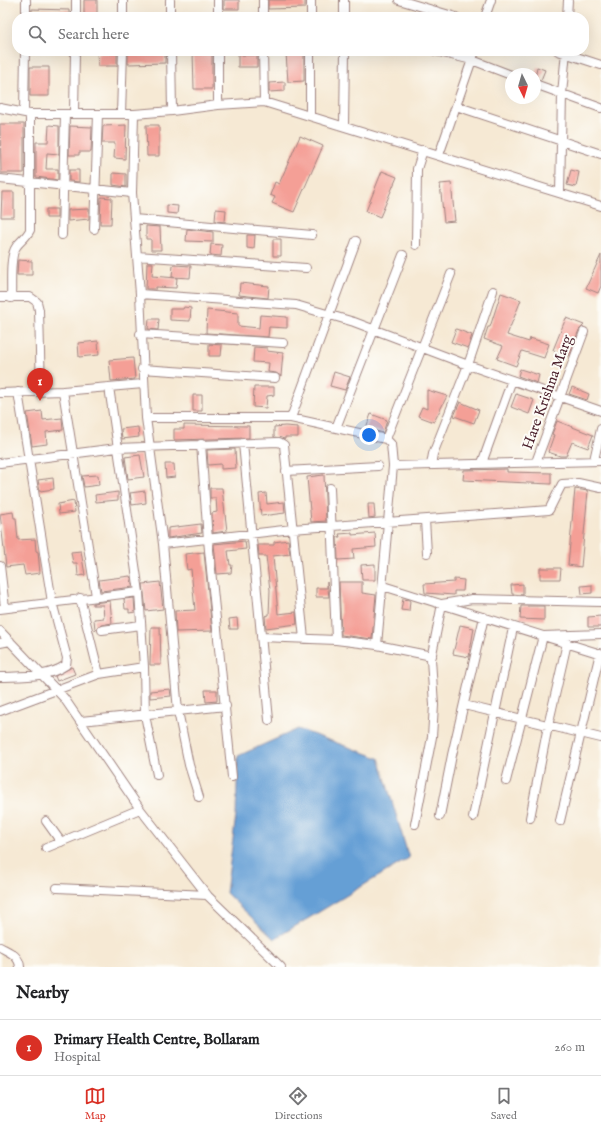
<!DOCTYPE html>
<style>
body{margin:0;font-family:"IM FELL English",serif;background:#f2f2f2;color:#202124}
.compass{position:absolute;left:505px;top:68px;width:36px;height:36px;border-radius:50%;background:#fff;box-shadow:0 4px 16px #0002;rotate:175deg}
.you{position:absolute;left:369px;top:435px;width:14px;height:14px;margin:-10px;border:3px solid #fff;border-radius:50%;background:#1a73e8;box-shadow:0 0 0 6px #1a73e833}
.badge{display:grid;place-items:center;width:26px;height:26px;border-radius:50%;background:#d93025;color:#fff;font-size:13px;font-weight:700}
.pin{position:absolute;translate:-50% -33px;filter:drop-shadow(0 1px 2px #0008)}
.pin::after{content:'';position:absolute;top:21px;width:14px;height:12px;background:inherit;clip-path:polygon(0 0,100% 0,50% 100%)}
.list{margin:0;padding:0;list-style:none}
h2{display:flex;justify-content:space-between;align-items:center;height:52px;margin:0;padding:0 16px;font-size:17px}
h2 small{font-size:13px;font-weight:400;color:#757577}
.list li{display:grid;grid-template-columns:26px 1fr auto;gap:12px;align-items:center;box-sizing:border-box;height:56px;padding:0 16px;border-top:1px solid #e0e0e0}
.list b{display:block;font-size:15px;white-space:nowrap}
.list p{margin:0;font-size:13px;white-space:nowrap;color:#757577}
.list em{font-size:13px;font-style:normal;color:#757577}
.icon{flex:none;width:22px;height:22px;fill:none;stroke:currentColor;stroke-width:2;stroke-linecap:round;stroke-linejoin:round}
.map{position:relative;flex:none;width:601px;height:967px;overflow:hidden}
.search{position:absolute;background:#fff;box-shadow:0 4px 16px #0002;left:12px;right:12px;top:12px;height:44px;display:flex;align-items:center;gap:10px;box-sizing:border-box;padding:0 14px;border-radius:16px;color:#757577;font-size:15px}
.sheet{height:108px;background:#fff}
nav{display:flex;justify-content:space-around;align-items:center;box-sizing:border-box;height:56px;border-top:1px solid #e0e0e0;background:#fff;font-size:11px;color:#757577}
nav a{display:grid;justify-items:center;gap:2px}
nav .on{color:#d93025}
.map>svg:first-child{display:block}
</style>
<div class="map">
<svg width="601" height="967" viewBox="0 0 601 967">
<rect width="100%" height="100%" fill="#fdfcf7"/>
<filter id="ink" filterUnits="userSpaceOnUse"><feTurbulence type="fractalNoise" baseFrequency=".025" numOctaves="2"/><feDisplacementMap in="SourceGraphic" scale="8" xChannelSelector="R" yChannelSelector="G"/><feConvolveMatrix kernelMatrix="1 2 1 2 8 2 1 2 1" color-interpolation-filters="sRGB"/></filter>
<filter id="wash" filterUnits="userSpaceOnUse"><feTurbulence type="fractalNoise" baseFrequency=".012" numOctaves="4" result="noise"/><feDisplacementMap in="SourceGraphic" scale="16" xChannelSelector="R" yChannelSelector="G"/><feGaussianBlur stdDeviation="0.9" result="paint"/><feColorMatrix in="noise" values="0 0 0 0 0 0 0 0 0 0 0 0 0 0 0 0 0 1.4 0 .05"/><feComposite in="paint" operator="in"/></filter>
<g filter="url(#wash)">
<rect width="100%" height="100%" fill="#f6e9d4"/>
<path fill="#659fd5" stroke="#585f80" d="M298 729 379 758 409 858 274 939 226 893 236 815 238 756Z"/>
<g id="blocks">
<path fill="#f49f96" d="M84 0H97V17H84Z
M224 0H239V9H224Z
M268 0H305V8L268 9Z
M32 9 69 10V17H32Z
M128 51H165V63L128 64Z
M193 52H212V89H194Z
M97 53H117V66H98Z
M286 53H304V81L288 82Z
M238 55H257V67H238Z
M30 67H49V96H30Z
M537 67 545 70 541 80 535 79Z
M285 82V91L269 92V83Z
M0 124H24V173H1Z
M49 125 59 126V154L47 153 46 169H58V180L36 177V142H48Z
M126 125 125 159 114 158 115 143H102L103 126Z
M146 125H159V156H147Z
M70 126 92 127 91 152H79V155H69Z
M300 136 323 146 294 212 272 203 275 197 270 195 275 182 279 184Z
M69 170H79V182L69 181Z
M571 170 579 172 576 187 567 185Z
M382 171 397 177 380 217 366 211Z
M113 173 126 174V187L113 185Z
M451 183 455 221 444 222 440 184Z
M2 192H14V217H1Z
M101 197 112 198 111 224H100Z
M167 205 178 206 177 214 167 213Z
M46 209H57V218H46Z
M89 209V219L68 221V210Z
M216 209 226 210 225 222 215 221Z
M146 226 160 227 161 250H151V239H146Z
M187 229 213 232V242L186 241Z
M247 235H255L254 249 247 248Z
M273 239H281V256H273Z
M211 244 222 245 221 256 210 255Z
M601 255V286L598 293 586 288Z
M18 260 32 261V275H17Z
M147 263H153L152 276 177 278 176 288 156 287V289H146Z
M173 265 191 266 190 278 172 277Z
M240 283 269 286 268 298 239 295Z
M501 293 521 300 507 335 529 342 530 338 549 344 544 358 522 351 516 366 497 359 503 346 484 339 488 327H490Z
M184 307 191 308 190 321 170 320V309H183Z
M207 310 238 313V326L259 328 260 315 287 317V328L269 327 268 337 206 333Z
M566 318 584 325 579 330 569 356 553 350Z
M149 319H159L158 330 148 329Z
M456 329 472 335 468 348 451 342Z
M98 341 99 355 79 357 78 343Z
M209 344 222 345 221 356H209Z
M254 347 267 348V351L283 353 281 376 276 373 268 372 269 363 253 362Z
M133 358 135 379 111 381 109 360Z
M520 369 539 375 537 383 518 376Z
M334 372 350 377 345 390 330 386Z
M254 387H274V395L267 396 266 408 253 407Z
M572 387 589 394 587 400 569 394Z
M427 390 447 396 434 422 418 416 422 407 427 409Z
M516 394 534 400 529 414 511 407Z
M193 395H202V411H193Z
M460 402 479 410 474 423 454 416Z
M42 411 43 420 62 418 63 430 46 432 47 444 32 446 27 413Z
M371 414 387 420 383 433 366 428Z
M557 421 593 435 588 448 572 442 566 456H560L548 452 554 435 552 434Z
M184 425 249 426V438L174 440V429H184Z
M285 426 298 427V437H285V439L274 437V427Z
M138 427 139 437 122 439 121 429Z
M235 449 236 468 221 469V464L208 465 207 450Z
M140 455 144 477 128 479 125 457Z
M165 464H174L175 477 166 478Z
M507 469V472L551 473V484L463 480 464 470Z
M98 475 99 485 84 487 82 476Z
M324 475 326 521 311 522 307 477Z
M53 478 54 489 40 491 38 480Z
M210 488H222L227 531 213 533 212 513 217 512 216 498H210Z
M575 489 588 491 581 567 568 565Z
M145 491 146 503 132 505 130 493Z
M118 492V500L96 502 95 495Z
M266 493 267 504 284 502 285 513 261 516 259 494Z
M74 501 75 512 59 514 58 504Z
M368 504H374L375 517 369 518Z
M13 512 14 518H16L18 540 35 539 36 551 38 552 40 573 25 575 23 565 6 567 0 514Z
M201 524 202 533 168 538V528Z
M352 533V535L375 533 376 547 353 549 354 559 338 560 337 537H340L339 534Z
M288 540 290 554 273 556 278 614 296 612 297 624 266 628 265 616 269 615 270 590 266 556H259L258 545H274V542Z
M245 541 246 549 228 551 230 565H232L231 573 217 574 214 544Z
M81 551 85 575 78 576 77 563H73L71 552Z
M204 552 212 631 176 632 175 611 195 610 191 569 187 570 185 554Z
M375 564V580H362L361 565Z
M540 568H561L560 579H540Z
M130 576 133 587 101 591 99 580Z
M454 579 464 580 463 591H454V595L425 593 424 584 454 582Z
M160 582 163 609 146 611 143 584Z
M327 582 329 597H316V588H327Z
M339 582H362V593L376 595 372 639 341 635Z
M523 584V595L512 594 511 585Z
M592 585V593L582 594 581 586Z
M134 598 135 612 129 613V609H125L124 599Z
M403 599 410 600 409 611 401 610Z
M110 601 112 623 101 625 95 630 94 619 104 618 103 605H93V603Z
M521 606H544V620L520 619Z
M601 616V627H588V617Z
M237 618 238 629H230L229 619Z
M460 625 474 628 469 657 453 654Z
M151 627H160L161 665H150Z
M72 667 75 674 57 681 55 676Z
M170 689 171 696 150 698V691Z
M205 690H217V701L206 702Z"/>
</g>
</g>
<g filter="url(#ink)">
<use href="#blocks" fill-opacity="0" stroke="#a08480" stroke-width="1"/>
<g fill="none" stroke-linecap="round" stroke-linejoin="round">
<g stroke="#a08480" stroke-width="10">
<path id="minor" d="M170 0V17
M218 0V17
M263 0V17
M344 0V17
M399 0 456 17
M26 17V0
M76 17V0
M123 17V0
M311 17V0
M485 17 491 0
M567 17 568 0
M171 51 172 111
M218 51V105
M263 51 264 102
M435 51 472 60 511 75
M558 51 601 65
M535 84 601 108
M456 106 601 154
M0 108 30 114H134L172 111 218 105 264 102 601 206
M24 112 25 51
M74 114 75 51
M121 114 123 51
M134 114 132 193 140 294 146 418 163 544 178 711 189 765 199 797
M310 116V51
M344 126 345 51
M439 155 475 51
M0 179 132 193
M560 193 562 94 566 51
M134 219 312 235
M94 229 98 114
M62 235 65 114
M416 245 417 169 423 150
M137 256 306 268
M140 294 296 305 354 322 468 365 601 411
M0 297H30L37 302 39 310 41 392
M11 298C12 285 9 257 16 247 20 241 26 238 30 230V114
M140 334 283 343
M142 369 275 378
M109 387 139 592 144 667 145 715 157 775
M63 391 143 384
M0 393 63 391 96 596
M146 418H291L386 439 391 444 393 466 377 645 432 656
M291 418 356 241
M336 428 403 255
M386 439 451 274
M243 443 269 720
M201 444 208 540 232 777
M594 460 601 429
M536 462 584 332
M0 463 117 448 279 442 284 445 304 639
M482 463 512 380
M431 465 433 454 468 365 493 291
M393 466 601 461
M286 471 378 466
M330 488 336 640
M425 520 427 553
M163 544 292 529 549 510 562 484 578 483 601 488
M0 566 5 608
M383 586 601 654
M80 598 99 674
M0 609 139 592
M102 630 141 625
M0 631 64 698 140 809 208 896 281 967
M261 637 336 640 377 645
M0 643 10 641
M0 677C22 676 47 678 66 665L67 658 52 602 18 392
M464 705 601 738
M0 711 99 674 144 667
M81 721 226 706
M506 781 543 636 601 634
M440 816 452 755 484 617
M473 817 513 628
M530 818 548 726 567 643
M46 821 61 842
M560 821 600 653
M415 824 432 737 434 705 431 659 442 604 472 599 601 602
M46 848 140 809
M57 888 207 895
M0 947C9 952 19 955 20 967"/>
</g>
<use href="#minor" stroke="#fff" stroke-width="8"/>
</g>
</g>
<g text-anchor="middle" stroke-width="4" stroke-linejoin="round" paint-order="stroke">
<g font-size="15" fill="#4a1f2b" stroke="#fdfcf7">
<text transform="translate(547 392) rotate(-70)" y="5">Hare Krishna Marg</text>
</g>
</g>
</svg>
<svg class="compass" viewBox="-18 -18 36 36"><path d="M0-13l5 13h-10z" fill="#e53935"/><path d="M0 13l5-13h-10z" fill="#757577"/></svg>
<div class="you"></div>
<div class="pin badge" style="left:40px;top:401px">1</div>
<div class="search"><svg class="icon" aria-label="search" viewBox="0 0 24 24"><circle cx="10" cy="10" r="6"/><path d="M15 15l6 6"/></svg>Search here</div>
</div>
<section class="sheet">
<h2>Nearby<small></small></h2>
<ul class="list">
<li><span class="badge">1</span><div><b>Primary Health Centre, Bollaram</b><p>Hospital</p></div><em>260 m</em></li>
</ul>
</section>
<nav>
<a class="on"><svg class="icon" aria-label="map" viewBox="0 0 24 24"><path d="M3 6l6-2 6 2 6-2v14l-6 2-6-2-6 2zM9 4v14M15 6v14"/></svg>Map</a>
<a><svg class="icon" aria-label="directions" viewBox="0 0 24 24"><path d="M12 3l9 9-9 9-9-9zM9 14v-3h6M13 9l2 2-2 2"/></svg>Directions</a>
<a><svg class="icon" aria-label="saved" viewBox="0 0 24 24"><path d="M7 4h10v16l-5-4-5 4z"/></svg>Saved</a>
</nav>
